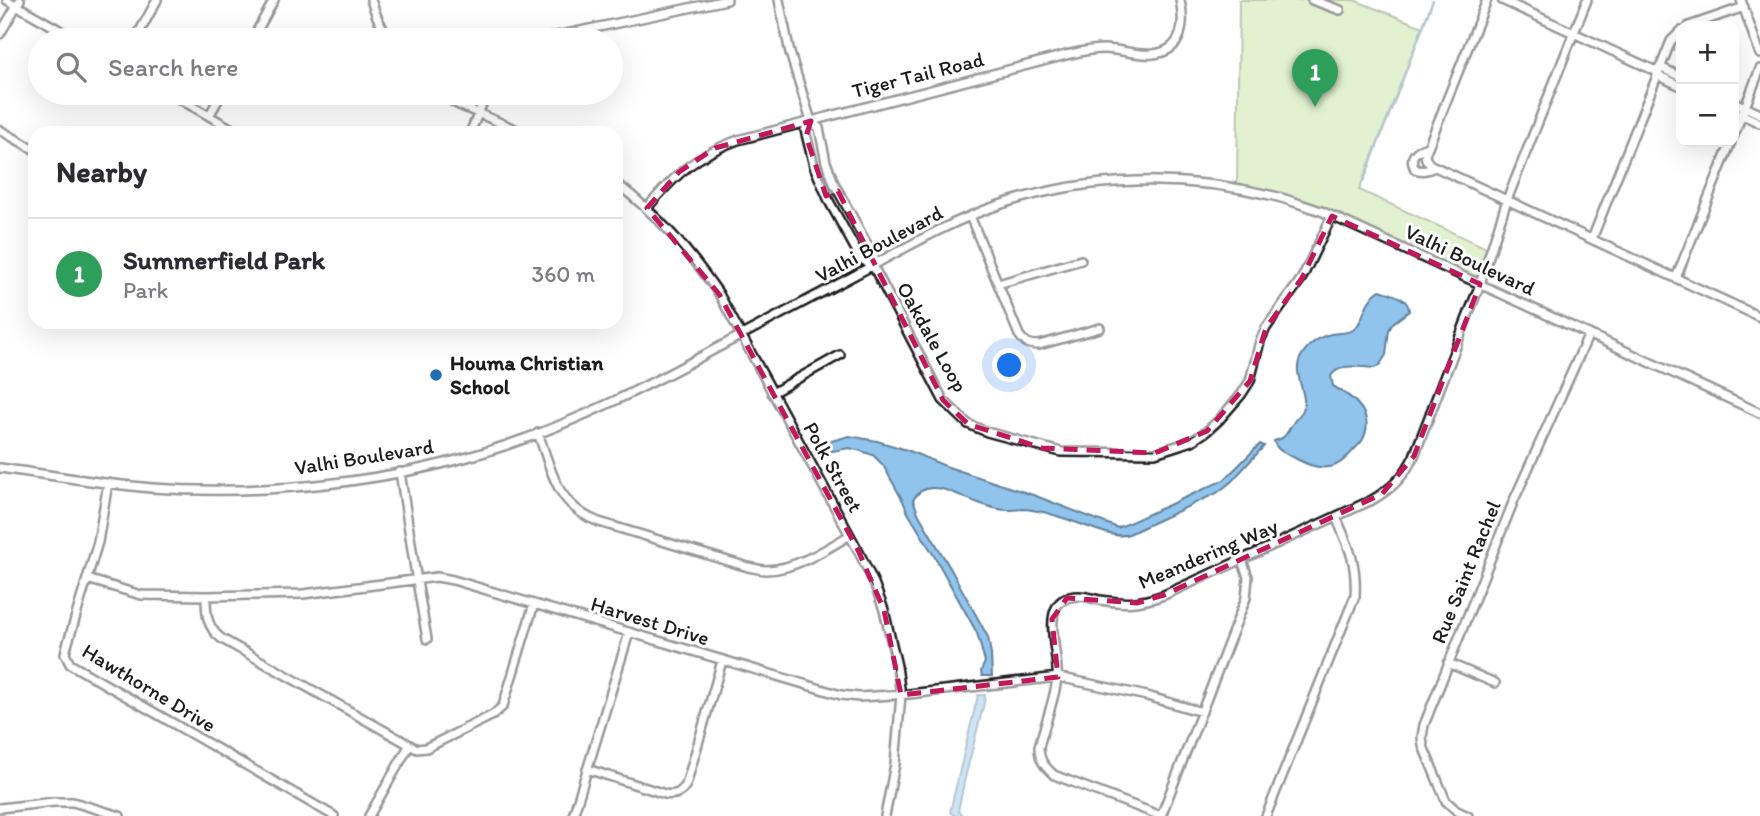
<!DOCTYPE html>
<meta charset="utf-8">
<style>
body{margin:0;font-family:Itim,sans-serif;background:#f2f2f3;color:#2b2b33}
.controls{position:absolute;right:21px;top:21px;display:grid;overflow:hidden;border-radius:14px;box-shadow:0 7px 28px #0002}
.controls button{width:63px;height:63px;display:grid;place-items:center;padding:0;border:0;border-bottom:2px solid #e1e1e2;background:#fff;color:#2b2b33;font:35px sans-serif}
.you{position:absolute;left:1010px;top:366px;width:24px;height:24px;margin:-18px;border:5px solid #fff;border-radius:50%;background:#1a73e8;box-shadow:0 0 0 10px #1a73e833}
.badge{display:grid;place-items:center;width:46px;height:46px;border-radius:50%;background:#2563eb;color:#fff;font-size:23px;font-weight:700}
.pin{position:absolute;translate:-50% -58px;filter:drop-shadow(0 2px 4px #0008)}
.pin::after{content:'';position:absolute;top:37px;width:24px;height:21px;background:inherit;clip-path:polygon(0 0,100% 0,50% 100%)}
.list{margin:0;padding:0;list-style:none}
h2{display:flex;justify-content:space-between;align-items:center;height:91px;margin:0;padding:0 28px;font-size:30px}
h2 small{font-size:23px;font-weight:400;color:#7c7c81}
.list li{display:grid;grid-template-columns:46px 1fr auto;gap:21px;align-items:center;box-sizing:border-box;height:112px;padding:0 28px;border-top:2px solid #e1e1e2}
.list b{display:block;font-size:26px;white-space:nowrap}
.list p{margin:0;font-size:23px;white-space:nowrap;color:#7c7c81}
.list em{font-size:23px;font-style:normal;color:#7c7c81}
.icon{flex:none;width:38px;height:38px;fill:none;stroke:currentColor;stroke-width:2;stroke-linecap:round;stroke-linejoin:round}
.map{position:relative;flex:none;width:1760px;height:816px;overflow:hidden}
.search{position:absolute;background:#fff;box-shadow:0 7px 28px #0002;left:28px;top:28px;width:595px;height:77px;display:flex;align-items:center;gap:18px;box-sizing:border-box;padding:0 24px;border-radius:38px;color:#7c7c81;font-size:26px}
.panel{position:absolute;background:#fff;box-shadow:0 7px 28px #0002;left:28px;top:126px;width:595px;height:203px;border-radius:21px}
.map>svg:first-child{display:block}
</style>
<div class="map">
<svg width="1760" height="816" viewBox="0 0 1760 816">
<rect width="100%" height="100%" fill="#fff"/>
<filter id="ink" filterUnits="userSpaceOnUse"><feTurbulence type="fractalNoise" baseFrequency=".0143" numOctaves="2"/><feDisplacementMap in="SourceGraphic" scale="14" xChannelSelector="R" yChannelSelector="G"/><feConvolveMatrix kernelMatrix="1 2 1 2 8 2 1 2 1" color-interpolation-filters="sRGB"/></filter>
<g filter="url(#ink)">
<path fill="#bfdf98" stroke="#6e7e5a" stroke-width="2" d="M1239 0H1354L1423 27 1359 190 1489 249 1480 282 1346 223 1237 187Z"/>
<path fill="#90c4ed" stroke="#628199" stroke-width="2" d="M1380 290C1391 294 1409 297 1409 311L1393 323 1389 330 1386 355 1379 366 1374 368C1360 367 1340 362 1331 376L1333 386C1353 397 1377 415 1362 441 1359 445 1354 449 1351 453 1345 459 1338 466 1329 467 1316 469 1304 463 1293 457 1285 453 1276 450 1274 441 1286 439 1287 432 1293 423 1296 418 1301 415 1303 410 1308 394 1294 378 1299 361 1304 348 1317 337 1331 334 1338 332 1346 334 1353 330 1365 322 1362 302 1380 290Z
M849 436 877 441 907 450 945 466 1036 496 1118 528 1224 480 1260 444 1264 446 1231 482 1217 493 1129 534C1120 537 1112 535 1103 532 1078 524 1051 511 1024 509 1019 509 1014 510 1008 510 1001 510 993 508 987 506 966 501 928 472 913 500L919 515 953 573 988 637 991 654 992 676H982L981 671 985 662 977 633 936 559 907 511 903 501 883 465 873 455 858 450 849 448 822 453 818 447 828 442Z
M978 695H985L984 703 965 778 958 811 963 816H955L950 812 953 799Z"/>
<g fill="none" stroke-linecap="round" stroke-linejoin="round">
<path stroke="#628199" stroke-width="2.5" d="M1364 180 1433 0"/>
<g stroke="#1c1c1c" stroke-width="12">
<path id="minor" d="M7 0 77 40
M371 0 377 17 389 40
M779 0 790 53 811 121 819 128 826 162 834 183 874 257 873 266 943 400 968 424 987 432 1061 452 1155 453 1192 441 1207 431 1219 420 1241 395 1250 381 1260 341 1266 328 1302 278 1332 216
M1312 0 1340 10
M1502 0 1658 72
M1741 0 1760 54
M1689 26 1744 7
M0 34 20 0
M135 40 157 0
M252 40 274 0
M537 40 727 0
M1660 67 1681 77
M1657 75 1681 86
M169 93 239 133
M439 93 459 105 524 133
M1734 102 1760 114
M1734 111 1760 123
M209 116 222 93
M811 121 805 130 814 166 830 203 861 259 873 266
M0 130 35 150
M470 133 487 93
M1734 135 1760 69
M1428 147C1424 155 1424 159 1431 165L1760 317
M1435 167C1428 170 1422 172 1415 169 1408 156 1416 150 1428 147L1487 0
M616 183C659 216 688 249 719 294L858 550 874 583 884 610 897 666 901 695 895 764 885 816
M647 208C677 173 695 156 738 140L1066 55C1079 52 1091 49 1104 49 1120 49 1137 56 1153 54 1184 51 1185 23 1180 0
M970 216 1019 335C1025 343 1029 345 1039 345L1100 328
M1592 239 1671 41 1681 31
M1676 278 1731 142
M998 284 1081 260
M772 393 840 355
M538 433C552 471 556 506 599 522L748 567C754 568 760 570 766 570 794 570 827 549 850 535
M0 468C51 475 101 484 152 488 266 496 396 482 504 446 579 421 649 385 719 347 764 323 810 299 855 275 902 250 948 222 999 205 1087 175 1184 174 1274 196 1290 200 1305 206 1321 211L1760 413
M400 472 415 569 427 639
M108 483 98 542 66 649 65 654 70 664 334 816
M87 579 141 595 206 596 303 594 437 577 453 580 841 695 859 697 909 694 1058 677 1147 696 1202 712
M206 596C206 615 207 628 222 639L417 749 426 748 493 715 503 706 534 604
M1448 663 1495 683
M587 769 665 794C675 796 681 793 686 785L722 661
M0 808 54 802H73L120 816
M369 816 409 746
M573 816 629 633
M1161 816 1054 775C1044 766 1039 760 1039 747 1044 726 1055 699 1057 678 1060 654 1035 596 1079 596 1086 596 1093 599 1100 600 1127 604 1138 604 1164 595L1372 500C1391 489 1404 477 1414 456L1480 284 1507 200 1587 0
M1161 816 1246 598 1248 577 1242 560
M1266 816 1355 596C1357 562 1349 547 1336 517
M1468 816 1457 811 1446 801 1423 746 1422 737 1424 725 1514 500 1589 334"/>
</g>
<use href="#minor" stroke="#fff" stroke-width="7"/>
</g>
</g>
<path d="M0 0H1760V816H0ZM811 121 806 136 826 196 838 191 943 400 968 424 1042 448 1155 453 1207 431 1250 381 1266 328 1302 278 1332 216 1480 284 1414 456 1382 494 1164 595 1137 603 1067 598 1052 619 1058 677 901 695 884 610 858 550 719 294 647 208 679 172 715 148Z" fill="#fff" fill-opacity=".55" fill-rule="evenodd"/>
<path fill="none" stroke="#c2185b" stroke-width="5" stroke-dasharray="14 9" stroke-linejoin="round" d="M811 121 806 136 826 196 838 191 943 400 968 424 1042 448 1155 453 1207 431 1250 381 1266 328 1302 278 1332 216 1480 284 1414 456 1382 494 1164 595 1137 603 1067 598 1052 619 1058 677 901 695 884 610 858 550 719 294 647 208 679 172 715 148Z"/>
<circle fill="#1f6fb2" stroke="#fff" stroke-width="2.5" cx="436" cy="375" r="7"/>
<g text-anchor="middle" stroke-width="6" stroke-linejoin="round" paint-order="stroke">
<g font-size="21" fill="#1c1c1c" stroke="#fff">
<text transform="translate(918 75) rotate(-14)" y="7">Tiger Tail Road</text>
<text transform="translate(879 244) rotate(-28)" y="7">Valhi Boulevard</text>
<text transform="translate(1470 260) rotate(25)" y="7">Valhi Boulevard</text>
<text transform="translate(932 337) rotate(61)" y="7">Oakdale Loop</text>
<text transform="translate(364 457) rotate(-9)" y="7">Valhi Boulevard</text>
<text transform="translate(833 467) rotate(61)" y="7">Polk Street</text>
<text transform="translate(1208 554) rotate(-23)" y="7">Meandering Way</text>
<text transform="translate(1466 572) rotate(-68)" y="7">Rue Saint Rachel</text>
<text transform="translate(650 621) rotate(17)" y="7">Harvest Drive</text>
<text transform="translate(149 688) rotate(31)" y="7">Hawthorne Drive</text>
</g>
<g font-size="21" font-weight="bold" fill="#1c1c1c" stroke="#fff" text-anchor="start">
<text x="450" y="370">Houma Christian<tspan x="450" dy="24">School</tspan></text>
</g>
</g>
</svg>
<div class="controls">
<button>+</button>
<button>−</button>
</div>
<div class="you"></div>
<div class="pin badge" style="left:1315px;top:107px;background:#2e9e5b">1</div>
<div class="search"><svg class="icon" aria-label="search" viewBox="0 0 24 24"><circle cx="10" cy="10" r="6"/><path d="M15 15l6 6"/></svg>Search here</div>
<section class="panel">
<h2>Nearby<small></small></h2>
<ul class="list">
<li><span class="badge" style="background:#2e9e5b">1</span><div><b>Summerfield Park</b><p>Park</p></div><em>360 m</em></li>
</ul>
</section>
</div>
